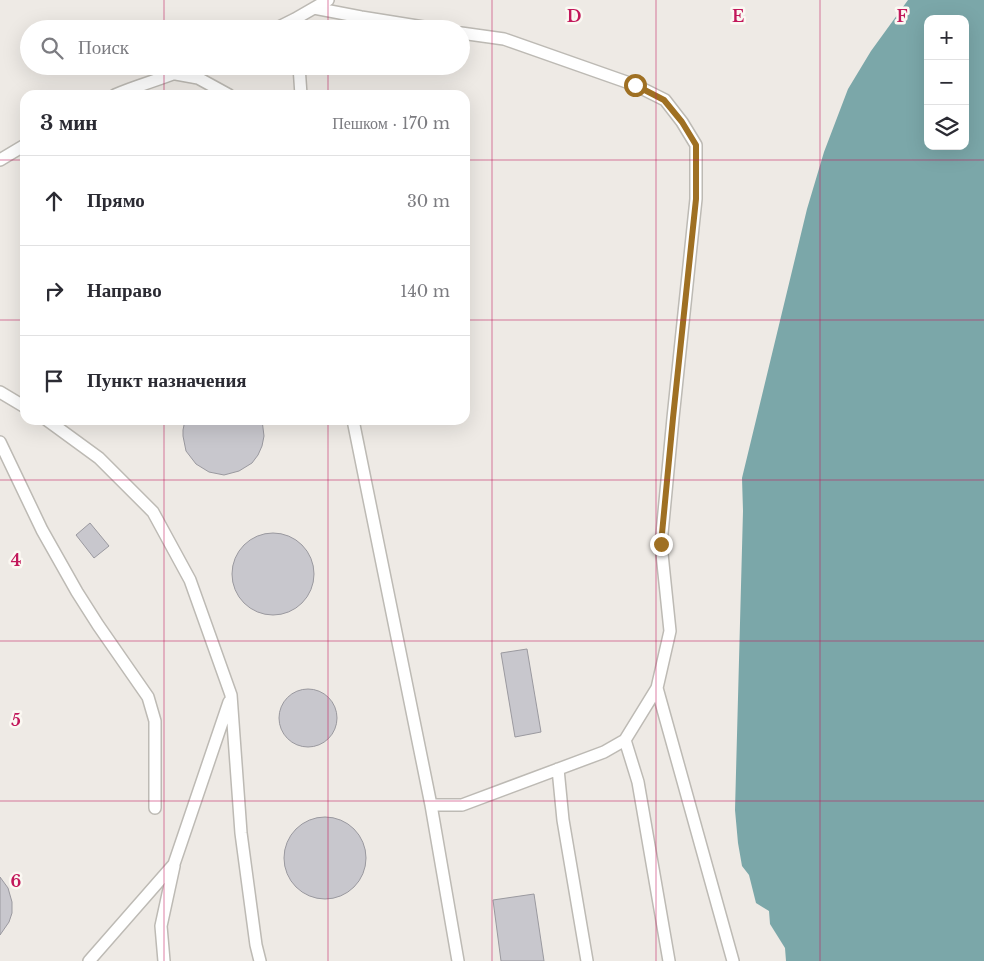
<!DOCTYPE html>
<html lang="ru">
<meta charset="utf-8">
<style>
body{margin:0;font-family:"Libre Baskerville",serif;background:#f7f7f7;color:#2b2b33}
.controls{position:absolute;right:15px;top:15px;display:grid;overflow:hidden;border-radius:10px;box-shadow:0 5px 20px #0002}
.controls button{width:45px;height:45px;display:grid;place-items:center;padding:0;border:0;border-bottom:1px solid #e1e1e2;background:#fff;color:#2b2b33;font:25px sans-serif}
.stop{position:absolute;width:15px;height:15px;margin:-11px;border:4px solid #9f7023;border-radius:50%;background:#fff}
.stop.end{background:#9f7023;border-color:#fff;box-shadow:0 1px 5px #0008}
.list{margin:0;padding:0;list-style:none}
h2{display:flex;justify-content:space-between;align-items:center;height:65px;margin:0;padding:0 20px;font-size:21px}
h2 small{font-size:16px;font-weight:400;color:#7c7c81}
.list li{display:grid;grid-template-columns:32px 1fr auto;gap:15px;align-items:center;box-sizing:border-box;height:90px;padding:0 20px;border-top:1px solid #e1e1e2}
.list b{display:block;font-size:19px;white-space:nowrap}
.list em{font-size:16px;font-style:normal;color:#7c7c81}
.icon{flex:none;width:28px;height:28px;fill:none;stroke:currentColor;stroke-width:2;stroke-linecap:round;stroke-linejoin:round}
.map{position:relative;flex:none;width:984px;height:961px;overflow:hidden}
.search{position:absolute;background:#fff;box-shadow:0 5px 20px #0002;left:20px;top:20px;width:450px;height:55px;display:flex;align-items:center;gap:12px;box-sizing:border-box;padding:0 18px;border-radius:28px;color:#7c7c81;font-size:19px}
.panel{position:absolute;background:#fff;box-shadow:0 5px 20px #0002;left:20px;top:90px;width:450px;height:335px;border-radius:15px}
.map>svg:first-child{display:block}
</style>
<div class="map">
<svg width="984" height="961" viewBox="0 0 984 961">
<rect width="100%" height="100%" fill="#eeeae5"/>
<path fill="#7ba7a9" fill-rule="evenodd" d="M908 0H984V961H786L785 948 770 924 769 911 756 903 749 875 742 866 738 843 735 810 743 511 742 478 807 209 824 152 848 89 871 51ZM928 19H965V146H928Z"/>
<path fill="#c8c7cd" stroke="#9a999f" d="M185 420H262L264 436 262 446 258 455 252 463 239 471 224 475 209 472 196 464 186 451 183 436V430Z
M90 523 109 546 94 558 76 535Z
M232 574a41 41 0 1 1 82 0a41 41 0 1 1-82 0Z
M527 649 541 732 515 737 501 653Z
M279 718a29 29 0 1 1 58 0a29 29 0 1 1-58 0Z
M284 858a41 41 0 1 1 82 0a41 41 0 1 1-82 0Z
M0 877 8 888 12 902V913L9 922 0 935Z
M534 894 544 961H501L493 900Z"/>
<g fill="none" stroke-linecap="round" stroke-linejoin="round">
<g stroke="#bdbab4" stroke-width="14">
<path id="lane" d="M314 8 361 17 436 29
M275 29 295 19 328 0
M461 33 504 39 635 85 665 100 682 122 696 145V199L673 418 661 544 670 631 657 688 625 740
M299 66 301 95
M176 74 198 78 229 95
M115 95C140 84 167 78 192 66
M0 160 25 145
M0 392 25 407
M47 420 99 458 153 512 190 580 231 695 241 833 256 945 260 961
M353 420 431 805 458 961
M0 442 42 530 77 592 98 625 148 697 155 721V808
M657 688 733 961
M558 769 563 820 587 961
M431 805H462L604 752 625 740 638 782 669 961
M89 961 174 864 229 702
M164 961 161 926 174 866"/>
</g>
<use href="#lane" stroke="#fff" stroke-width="11"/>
</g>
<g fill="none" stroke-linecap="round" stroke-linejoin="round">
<path stroke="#9f7023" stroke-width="6" d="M635 85 664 100 682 122 696 145V199L673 418 661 544"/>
</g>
<path fill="none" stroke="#c2185b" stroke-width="1" stroke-opacity="0.55" d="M164 0V29M328 0V29M492 0V961M656 0V961M820 0V961M164 66V95M328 66V95M0 160H25M465 160H984M0 320H25M465 320H984M164 420V961M328 420V961M0 480H984M0 641H984M0 801H984"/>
<g font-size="16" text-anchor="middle" font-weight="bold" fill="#c2185b" stroke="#fbf8f2" stroke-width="5" stroke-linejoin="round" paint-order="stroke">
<text x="574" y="22">D</text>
<text x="738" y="22">E</text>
<text x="902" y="22">F</text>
<text x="16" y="566">4</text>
<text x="16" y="726">5</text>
<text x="16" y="887">6</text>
</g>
</svg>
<div class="controls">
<button>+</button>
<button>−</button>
<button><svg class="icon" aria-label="layers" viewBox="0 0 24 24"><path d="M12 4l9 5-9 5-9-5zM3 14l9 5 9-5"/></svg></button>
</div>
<div class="stop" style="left:635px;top:85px"></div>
<div class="stop end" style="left:661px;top:544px"></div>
<div class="search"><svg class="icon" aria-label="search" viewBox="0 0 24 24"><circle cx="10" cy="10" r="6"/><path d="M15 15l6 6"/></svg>Поиск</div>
<section class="panel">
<h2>3 мин<small>Пешком · 170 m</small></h2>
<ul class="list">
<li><svg class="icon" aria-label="ahead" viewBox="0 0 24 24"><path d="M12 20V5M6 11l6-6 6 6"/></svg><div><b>Прямо</b></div><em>30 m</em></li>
<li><svg class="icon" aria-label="right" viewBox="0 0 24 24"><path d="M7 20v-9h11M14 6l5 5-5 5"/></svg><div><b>Направо</b></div><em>140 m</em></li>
<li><svg class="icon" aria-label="arrive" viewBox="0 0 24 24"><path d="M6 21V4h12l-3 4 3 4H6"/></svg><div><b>Пункт назначения</b></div></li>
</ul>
</section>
</div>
